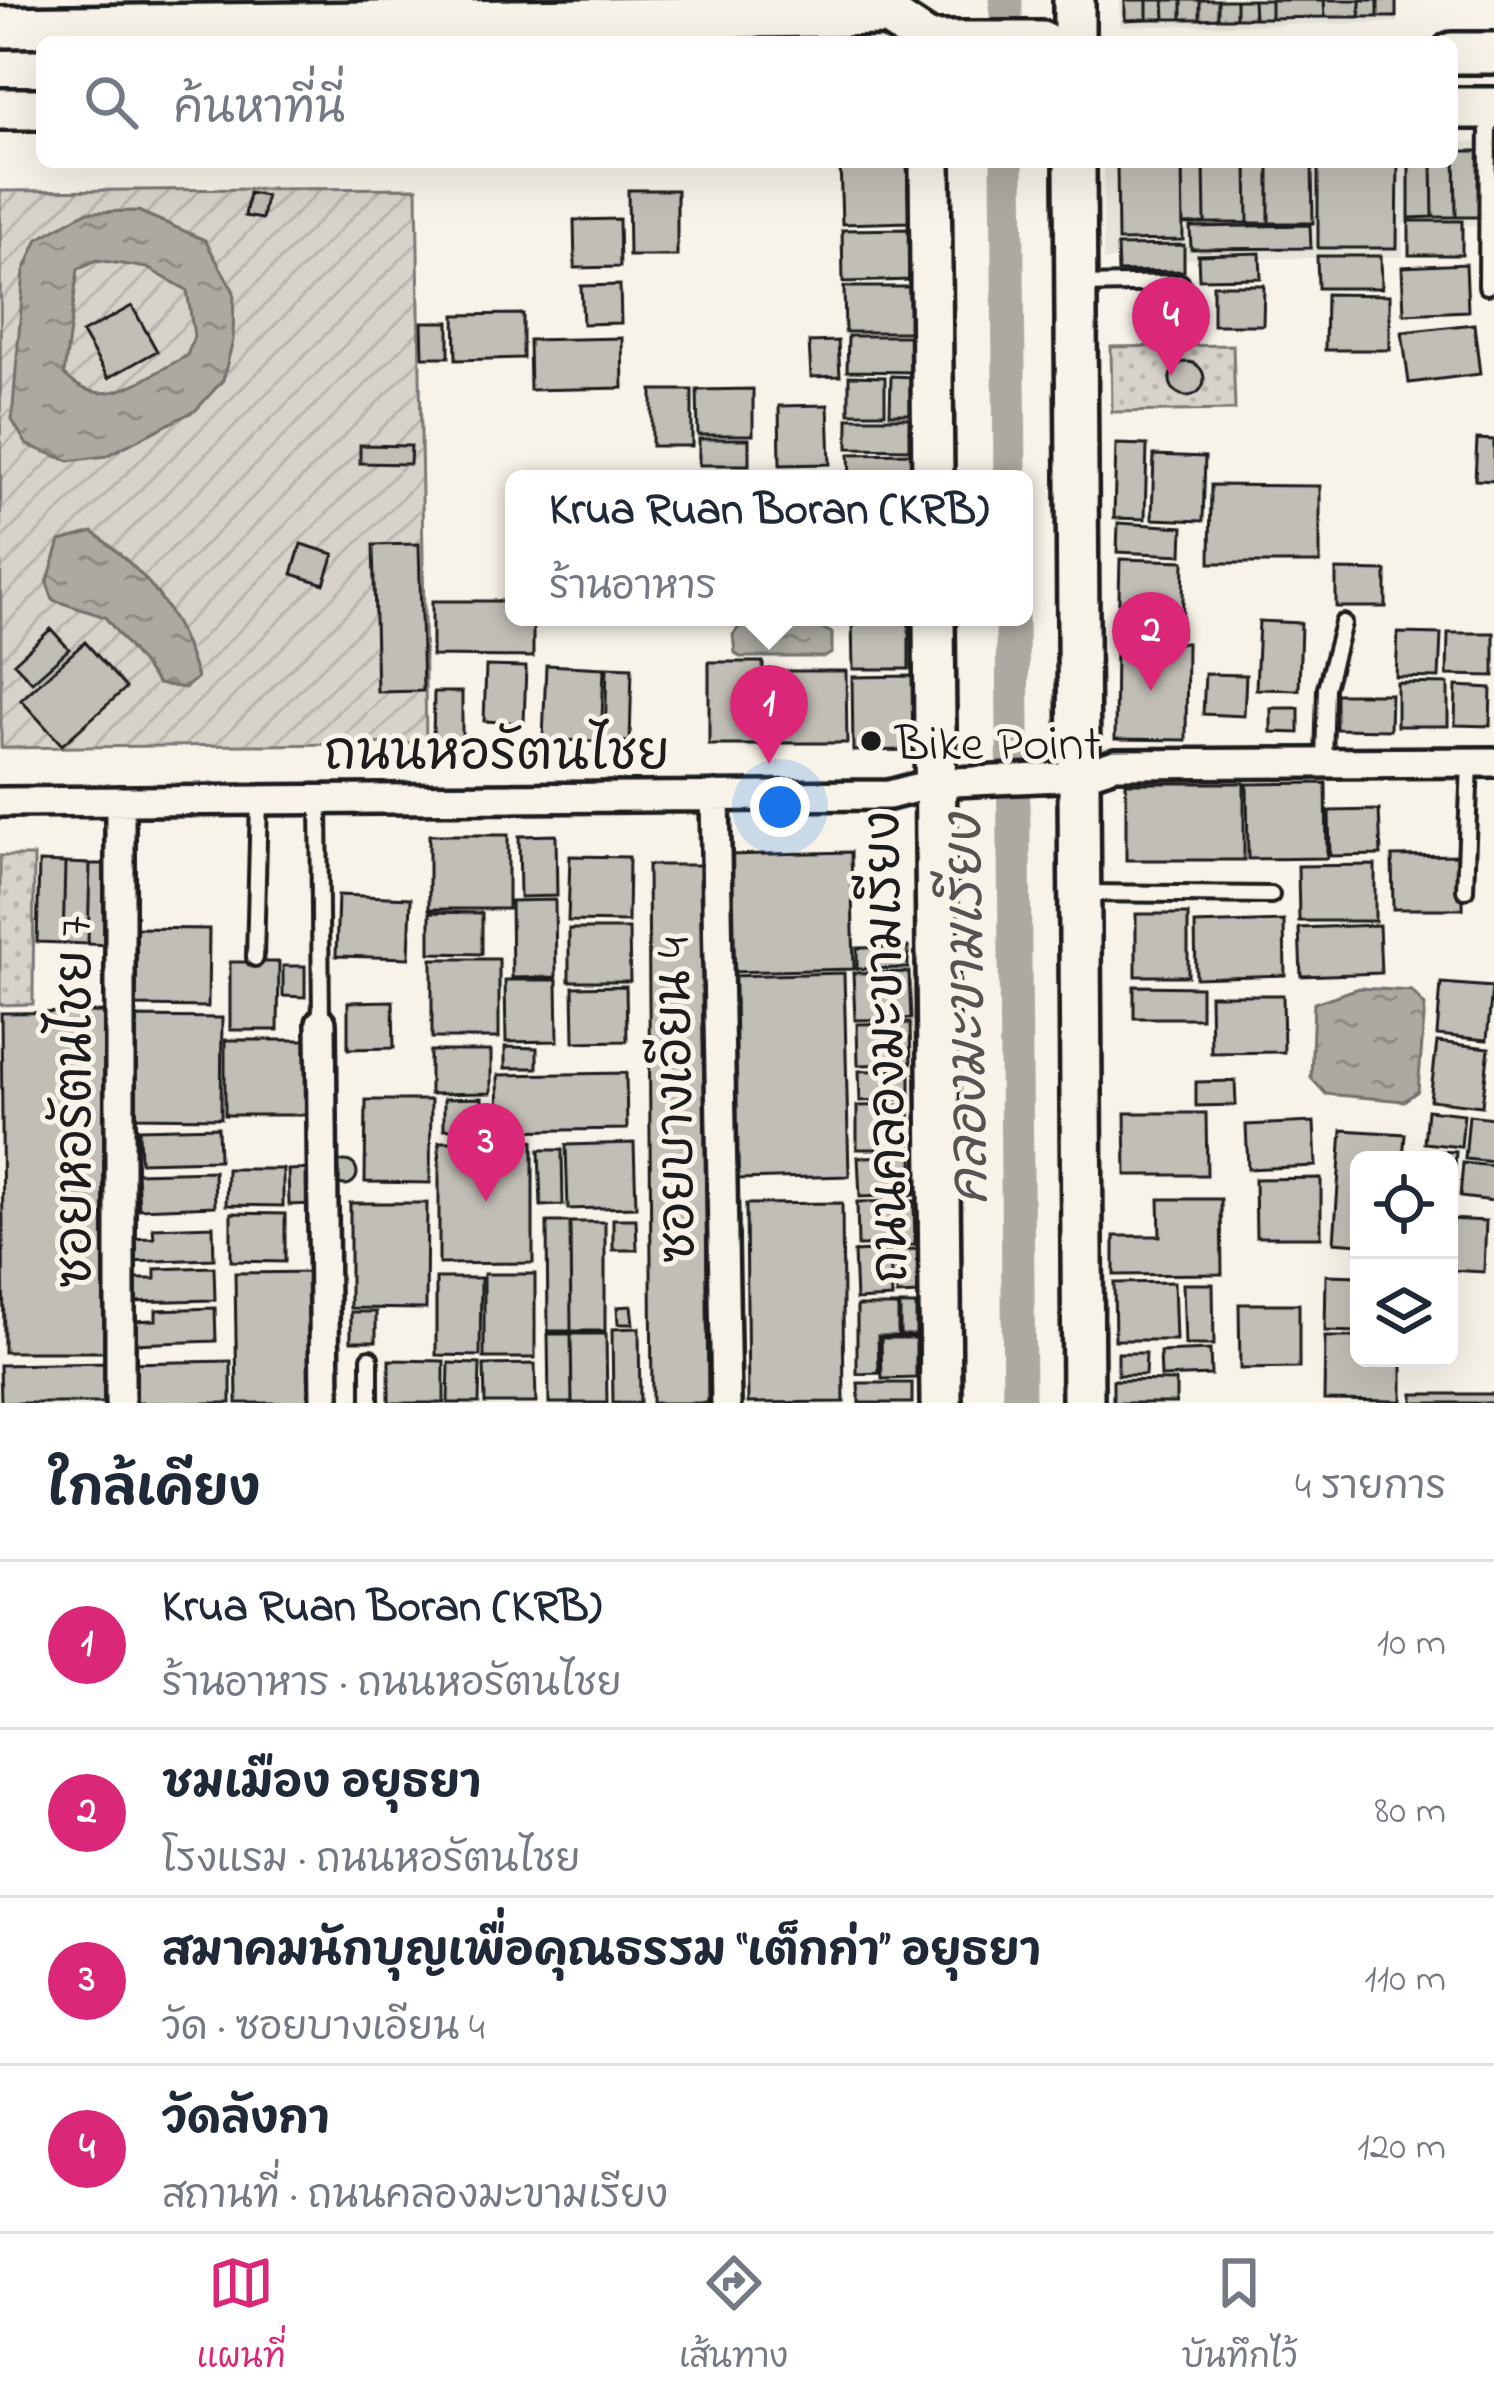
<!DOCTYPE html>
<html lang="th">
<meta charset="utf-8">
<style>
body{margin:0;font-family:"Indie Flower","Playpen Sans Thai",sans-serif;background:#f2f2f3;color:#1f2937}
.controls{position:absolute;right:36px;bottom:36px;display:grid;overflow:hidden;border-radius:18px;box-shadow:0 12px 48px #0002}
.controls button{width:108px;height:108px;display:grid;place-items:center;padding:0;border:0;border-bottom:3px solid #e0e1e3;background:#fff;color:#1f2937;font:60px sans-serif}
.you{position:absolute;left:780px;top:807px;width:42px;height:42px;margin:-30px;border:9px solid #fff;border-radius:50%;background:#1a73e8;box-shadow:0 0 0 18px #1a73e833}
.badge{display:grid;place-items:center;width:78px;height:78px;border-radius:50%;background:#db2777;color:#fff;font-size:39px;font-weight:700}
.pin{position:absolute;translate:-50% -99px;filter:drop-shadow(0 3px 6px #0008)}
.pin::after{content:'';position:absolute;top:63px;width:42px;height:36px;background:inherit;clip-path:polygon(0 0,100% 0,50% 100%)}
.popup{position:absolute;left:505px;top:470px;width:528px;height:156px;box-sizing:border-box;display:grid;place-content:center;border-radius:18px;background:#fff;filter:drop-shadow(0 3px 9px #0005);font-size:39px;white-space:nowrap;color:#747a83}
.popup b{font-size:45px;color:#1f2937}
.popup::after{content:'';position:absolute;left:50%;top:100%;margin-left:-24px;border:24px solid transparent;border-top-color:#fff}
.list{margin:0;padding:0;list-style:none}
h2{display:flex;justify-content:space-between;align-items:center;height:156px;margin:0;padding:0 48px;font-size:51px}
h2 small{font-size:39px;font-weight:400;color:#747a83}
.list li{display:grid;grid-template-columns:78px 1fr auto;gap:36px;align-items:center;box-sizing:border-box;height:168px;padding:0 48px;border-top:3px solid #e0e1e3}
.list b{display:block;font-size:45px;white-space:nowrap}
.list p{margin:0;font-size:39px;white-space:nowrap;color:#747a83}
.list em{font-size:39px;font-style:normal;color:#747a83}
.icon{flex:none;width:66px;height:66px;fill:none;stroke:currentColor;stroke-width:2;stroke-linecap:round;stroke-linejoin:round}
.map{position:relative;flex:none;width:1494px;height:1403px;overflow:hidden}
.search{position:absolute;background:#fff;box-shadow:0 12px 48px #0002;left:36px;right:36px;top:36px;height:132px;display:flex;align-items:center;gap:30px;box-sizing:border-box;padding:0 42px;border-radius:18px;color:#747a83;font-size:45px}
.sheet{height:828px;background:#fff}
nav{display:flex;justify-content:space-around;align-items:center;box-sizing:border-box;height:168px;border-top:3px solid #e0e1e3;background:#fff;font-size:33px;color:#747a83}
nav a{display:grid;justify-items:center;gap:6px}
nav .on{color:#db2777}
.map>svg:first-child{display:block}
</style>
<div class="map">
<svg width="1494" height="1403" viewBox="0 0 1494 1403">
<defs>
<pattern id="grass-dots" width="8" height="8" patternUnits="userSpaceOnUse" patternTransform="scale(3)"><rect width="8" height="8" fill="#d7d3cb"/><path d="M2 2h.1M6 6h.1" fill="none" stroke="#b8b5ae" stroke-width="1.8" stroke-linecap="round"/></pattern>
<pattern id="garden-furrows" width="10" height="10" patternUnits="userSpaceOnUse" patternTransform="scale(3)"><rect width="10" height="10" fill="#d7d3cb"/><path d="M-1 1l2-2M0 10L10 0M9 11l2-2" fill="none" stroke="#b8b5ae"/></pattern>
<pattern id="water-ripples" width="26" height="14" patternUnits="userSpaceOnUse" patternTransform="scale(3)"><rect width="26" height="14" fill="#aca9a2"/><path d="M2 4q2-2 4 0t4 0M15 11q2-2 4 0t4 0" fill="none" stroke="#8b8983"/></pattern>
</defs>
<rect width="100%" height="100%" fill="#f7f3e8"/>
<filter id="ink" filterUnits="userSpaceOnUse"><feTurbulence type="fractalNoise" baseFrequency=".00833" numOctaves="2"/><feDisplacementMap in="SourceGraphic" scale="24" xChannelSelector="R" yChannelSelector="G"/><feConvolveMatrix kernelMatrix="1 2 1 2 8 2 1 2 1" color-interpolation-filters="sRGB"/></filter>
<g filter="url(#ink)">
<path fill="#e6e3d9" d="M1120 0H1398V23L1120 26Z
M1452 142H1494V226L1403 225V257L1103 260 1104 167 1108 162H1452Z"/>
<path fill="url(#grass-dots)" stroke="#7a7874" stroke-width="3" d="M1233 345 1235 410 1112 412 1111 347Z
M0 856H34L33 1004 0 1005Z"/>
<path fill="url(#garden-furrows)" stroke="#7a7874" stroke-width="3" d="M417 188 426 743 1 748 0 191Z"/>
<path fill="url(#water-ripples)" stroke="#72716c" stroke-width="3" fill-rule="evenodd" d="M138 211 205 240 234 292 233 340 223 380 196 410 106 456 69 461 27 445 12 420 24 271 38 239 86 212ZM97 260 147 268 187 290 194 336 187 356C143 377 104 416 64 374L78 269Z
M93 532C149 575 177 609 197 678L185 688 158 684 105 617 53 600 47 583 60 541Z
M740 626 820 627 832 633V653L825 657H740L735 653 733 635Z
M1359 988 1412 991 1425 1006 1418 1091 1404 1101 1326 1094 1311 1078 1314 1003Z"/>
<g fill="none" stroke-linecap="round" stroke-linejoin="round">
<path stroke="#aca9a2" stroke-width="33" d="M1006 0V42
M1007 162 1010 479
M1012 617 1019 1403"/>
</g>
<path fill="#c0beb5" stroke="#1c1c1c" stroke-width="3" d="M1125 0H1147V19L1125 20Z
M1147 0H1164L1165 19H1147Z
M1164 0H1182V19H1165Z
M1182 0H1200V19H1182Z
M1200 0H1218V18L1200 19Z
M1218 0H1236V18H1218Z
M1236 0H1253L1254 18H1236Z
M1253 0H1271V18H1254Z
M1271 0H1324L1325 17 1271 18Z
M1324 0H1360V17H1325Z
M1360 0H1378V17H1360Z
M1378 0H1396V17H1378Z
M1452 151H1455L1456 217H1433L1432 162H1452Z
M1455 151H1479V217H1456Z
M840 162H907L909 222 842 224Z
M1117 162H1182L1183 240 1118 241Z
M1182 162H1204L1205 223 1183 224Z
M1204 162H1247L1248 223H1205Z
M1247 162H1269V223H1248Z
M1269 162H1312L1313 223H1269Z
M1318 162H1398L1397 248H1318Z
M1409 162H1432L1433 217 1409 218Z
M628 190H677V256H629Z
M249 193 266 196 262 219 245 216Z
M619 219 620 267 575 268 574 220Z
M1409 221H1462V255H1409Z
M1310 225 1311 248 1191 249 1190 227Z
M911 229 912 280 843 282 842 230Z
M1184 245V271L1118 272 1117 246Z
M1260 253 1261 278 1199 279 1198 255Z
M1317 256H1381L1382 288H1318Z
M1466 264 1468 311 1404 314 1402 267Z
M620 285 621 323 583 324 581 286Z
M1213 285H1264L1263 325H1213Z
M844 287H913V332H845Z
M1326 294 1390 295V350H1325Z
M132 306 157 351 108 378 82 333Z
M523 314V358L456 360 455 315Z
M422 322H449V357H423Z
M1474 324 1480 374 1409 383 1402 332Z
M848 336H914L913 372 847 371Z
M622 338 623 388 530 390 529 340Z
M838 341 840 376 811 377 809 342Z
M1170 379a17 17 0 1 1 34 0a17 17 0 1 1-34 0Z
M849 376 885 377V413H849Z
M891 376 913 377 912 414H890Z
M753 389V435H698L697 390Z
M652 390H692V446H652Z
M828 405 830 464 780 465 779 406Z
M848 418H909V449L848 448Z
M699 439H749V465H699Z
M1477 439 1494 440V481L1475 480Z
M1116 444 1147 445 1145 519 1114 518Z
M360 445 411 446 410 464 360 463Z
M912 453 913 479H850L849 454Z
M1154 455 1205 457 1203 521 1152 519Z
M1211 485 1320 486V563H1210Z
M1118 523 1183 527 1182 555 1117 552Z
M301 544 334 554 324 584 292 574Z
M419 544 423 691 377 692 373 545Z
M1120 559 1184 561 1182 637 1118 635Z
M1336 570 1386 571V607H1336Z
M432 601H514V617H533V657L432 656Z
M852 619H909V669H853Z
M1259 621 1301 623 1299 690 1256 689Z
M51 629 69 649 32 682 14 663Z
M1398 633 1441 634 1439 678 1396 677Z
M1448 633H1494V676L1447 675Z
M85 642 126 688 62 745 21 700Z
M1116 642 1187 643 1186 740 1115 739Z
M709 662H763V745H709Z
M546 665 604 668 601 742 543 739Z
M486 666 526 667 524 723 484 721Z
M607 667 632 668 630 742 605 741Z
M769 671H846L847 743H769Z
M1205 674 1246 675 1244 716 1203 714Z
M913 676 914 750 853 751 852 677Z
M1397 683 1448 684V726H1397Z
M1456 686 1491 688 1490 726 1455 725Z
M434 692H462V741L433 740Z
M1336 694H1391L1390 730 1336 729Z
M1271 708H1299V733L1271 732Z
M1126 783H1244V860H1126Z
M1326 783 1327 858 1248 859 1247 784Z
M1379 810 1381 855 1330 856 1329 811Z
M429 835H508V909H429Z
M556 835 557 896 520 897 519 836Z
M851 852 854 969 729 972 727 855Z
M1463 855V909H1393L1392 856Z
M570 856 629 857 628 922 568 921Z
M39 862 65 863 63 943 37 942Z
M65 863 90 864 88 944 63 943Z
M90 864H116L114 945 88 944Z
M648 865H703L708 1403H652Z
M1375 865V921H1299L1298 866Z
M338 895 411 898 409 958 336 956Z
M555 900 556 977 512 978 511 901Z
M430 912 482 913V954L430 953Z
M1136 914H1188V976H1136Z
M1284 921 1285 975 1196 978 1195 924Z
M1379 925 1381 973 1301 976 1299 928Z
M134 928 209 929 208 1007 133 1006Z
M569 929H629L630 981H569Z
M908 947V968L857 969V948Z
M432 959H499V1038H432Z
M230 962H279L278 1030H230Z
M283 966H305V997L283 996Z
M909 972 911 1019 855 1020 853 973Z
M844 973 849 1176 735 1179 730 976Z
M505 980H557L558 1041 506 1042Z
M1441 983 1492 987 1487 1040 1437 1035Z
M626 986 627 1041 574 1042 573 987Z
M1134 986 1201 987V1018H1134Z
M1210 995H1283L1284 1052 1211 1053Z
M393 1001 394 1048 348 1049V1002Z
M106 1012 109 1352H4L1 1013Z
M132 1017 222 1018 221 1118 132 1117Z
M910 1023 911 1064 858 1065 857 1024Z
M225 1040H317L316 1115H225Z
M1437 1042 1489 1048 1482 1106 1430 1100Z
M505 1047 537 1048V1068H505Z
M430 1051H491V1093L430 1094Z
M910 1070V1099L860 1101 859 1071Z
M626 1073 627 1129 499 1131 498 1075Z
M1235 1081 1236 1105 1196 1106V1082Z
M482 1098V1129H444V1099Z
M366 1100H431L430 1183 365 1182Z
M909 1105 910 1149H857V1106Z
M1427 1110 1464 1114 1461 1147 1424 1143Z
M1125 1113H1206L1207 1175H1126Z
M1469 1115 1494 1118V1162L1465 1159Z
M1314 1122 1316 1166 1248 1169 1246 1125Z
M218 1127 219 1160 140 1162 139 1129Z
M1342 1130 1405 1134 1403 1160H1359V1244L1334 1242Z
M533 1141V1263L439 1264V1142Z
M634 1143 636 1207 568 1209 566 1145Z
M539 1150H562L563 1205 541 1206Z
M1422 1150 1456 1152 1453 1194H1449V1160H1422Z
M913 1156 914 1195 860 1197 858 1157Z
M333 1173a12 12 0 1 1 24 0a12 12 0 1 1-24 0Z
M1463 1163 1494 1166V1201L1460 1197Z
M227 1169H283V1206L226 1205Z
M314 1169 315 1204 289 1205 288 1170Z
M214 1171 215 1206 139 1209 137 1173Z
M1321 1178V1237H1256L1255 1179Z
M1159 1199H1221L1222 1274 1114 1275V1236H1160Z
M914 1201 915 1245 858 1246 857 1202Z
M350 1203H427L426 1309 350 1308Z
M842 1203 844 1402 748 1403 746 1204Z
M231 1213 285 1214V1262L231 1261Z
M613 1219H636L637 1250H613Z
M1449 1219 1486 1221 1484 1272 1449 1270Z
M547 1222H570L571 1331H548Z
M570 1222H605V1331H571Z
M213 1226 214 1259 128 1262 127 1239 154 1238 153 1228Z
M918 1249 919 1294 897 1295 895 1250Z
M890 1250 892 1298 856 1300 854 1252Z
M214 1267 215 1300 129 1302 128 1279H155V1269Z
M313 1272 315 1403H237L235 1273Z
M484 1274H535V1358H484Z
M1326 1275 1359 1276V1332L1325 1331Z
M436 1278H481L480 1356 436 1355Z
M1174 1282 1176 1340H1115L1114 1283Z
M1183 1284H1213L1214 1345H1185Z
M1239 1304H1299V1368L1240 1369Z
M900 1305H916V1335H900Z
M631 1306 633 1324H618L617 1307Z
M857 1306H898V1336H878L879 1373 857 1374Z
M215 1308 216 1341 130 1344 129 1321 156 1320V1310Z
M351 1312H376V1341H351Z
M639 1328 640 1403H613L612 1329Z
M548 1334H571L572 1403H549Z
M571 1334H606L607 1403H572Z
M1325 1337H1359V1358H1402V1401L1324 1400Z
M881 1338H916V1378L882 1379Z
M1210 1350 1211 1375 1161 1377 1160 1352Z
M1118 1353H1146L1145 1375H1118Z
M389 1360 444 1361V1403H389Z
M231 1361V1403H127L126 1363Z
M112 1363 113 1403H1L0 1365Z
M449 1363 480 1364 479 1403H448Z
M535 1364 536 1403H485L484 1365Z
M1113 1380 1176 1381V1403H1113Z
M858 1383H912V1403H859Z
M1413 1394H1494V1403H1413Z"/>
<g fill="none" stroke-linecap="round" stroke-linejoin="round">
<g stroke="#1c1c1c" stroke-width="22">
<path id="lane" d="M1081 285 1181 283
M1487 286 1488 113
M1324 763 1326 688 1343 623
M319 799 321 1023
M1465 890 1470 762
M1085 893 1271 895
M255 958 259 800
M370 1403V1358"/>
</g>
<g stroke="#1c1c1c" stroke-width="36">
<path id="street" d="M715 796 726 1403
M120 801V1403
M0 802 889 795 935 783 1079 776 1115 764 1494 762
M321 1023 325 1403"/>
</g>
<g stroke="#1c1c1c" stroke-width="48">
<path id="secondary" d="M1074 0V42
M0 27 888 15 929 42H1041
M1452 53H1494
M1452 108H1494
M0 109H42
M930 162 933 479
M1075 162 1083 1403
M934 617 941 1403"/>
</g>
<use href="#lane" stroke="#f7f3e8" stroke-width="14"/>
<use href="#street" stroke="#f7f3e8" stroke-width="27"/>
<use href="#secondary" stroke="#f7f3e8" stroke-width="39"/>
</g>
</g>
<circle fill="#1c1c1c" stroke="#f7f3e8" stroke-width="4.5" cx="871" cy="741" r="12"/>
<g text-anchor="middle" stroke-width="10" stroke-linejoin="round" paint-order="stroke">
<g font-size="51" fill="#1c1c1c" stroke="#f7f3e8" text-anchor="start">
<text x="895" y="759">Bike Point</text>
</g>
<g font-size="51" fill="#1c1c1c" stroke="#f7f3e8">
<text x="497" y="768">ถนนหอรัตนไชย</text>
<text transform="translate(884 1047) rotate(-91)" y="18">ถนนคลองมะขามเรียง</text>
<text transform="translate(673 1100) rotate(-91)" y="18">ซอยบางเอียน 4</text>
<text transform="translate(72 1102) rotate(-90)" y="18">ซอยหอรัตนไชย 7</text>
</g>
<g font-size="54" font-style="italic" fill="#565452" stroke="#f7f3e8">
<text transform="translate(964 1010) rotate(-91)" y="19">คลองมะขามเรียง</text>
</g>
</g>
</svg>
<div class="controls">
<button><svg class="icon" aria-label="locate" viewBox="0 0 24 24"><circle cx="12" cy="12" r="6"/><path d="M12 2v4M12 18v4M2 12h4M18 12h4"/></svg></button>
<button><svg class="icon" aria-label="layers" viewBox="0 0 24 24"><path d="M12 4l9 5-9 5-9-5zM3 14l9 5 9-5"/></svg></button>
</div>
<div class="you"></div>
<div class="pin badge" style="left:769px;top:764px">1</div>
<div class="popup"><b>Krua Ruan Boran (KRB)</b>ร้านอาหาร</div>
<div class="pin badge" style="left:1151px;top:691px">2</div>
<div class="pin badge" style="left:486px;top:1202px">3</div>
<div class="pin badge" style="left:1171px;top:376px">4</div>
<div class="search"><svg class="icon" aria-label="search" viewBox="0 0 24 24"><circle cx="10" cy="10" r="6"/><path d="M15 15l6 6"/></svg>ค้นหาที่นี่</div>
</div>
<section class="sheet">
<h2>ใกล้เคียง<small>4 รายการ</small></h2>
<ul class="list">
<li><span class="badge">1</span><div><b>Krua Ruan Boran (KRB)</b><p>ร้านอาหาร · ถนนหอรัตนไชย</p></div><em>10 m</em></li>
<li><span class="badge">2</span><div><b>ชมเมือง อยุธยา</b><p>โรงแรม · ถนนหอรัตนไชย</p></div><em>80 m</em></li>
<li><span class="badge">3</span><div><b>สมาคมนักบุญเพื่อคุณธรรม “เต็กก่า” อยุธยา</b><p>วัด · ซอยบางเอียน 4</p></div><em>110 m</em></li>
<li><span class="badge">4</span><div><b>วัดลังกา</b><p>สถานที่ · ถนนคลองมะขามเรียง</p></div><em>120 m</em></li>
</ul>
</section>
<nav>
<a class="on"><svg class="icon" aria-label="map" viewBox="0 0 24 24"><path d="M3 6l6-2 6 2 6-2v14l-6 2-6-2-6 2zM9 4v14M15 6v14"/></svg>แผนที่</a>
<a><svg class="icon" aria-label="directions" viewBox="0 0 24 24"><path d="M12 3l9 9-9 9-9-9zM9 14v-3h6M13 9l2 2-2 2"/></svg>เส้นทาง</a>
<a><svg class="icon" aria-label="saved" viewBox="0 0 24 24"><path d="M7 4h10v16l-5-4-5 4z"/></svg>บันทึกไว้</a>
</nav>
